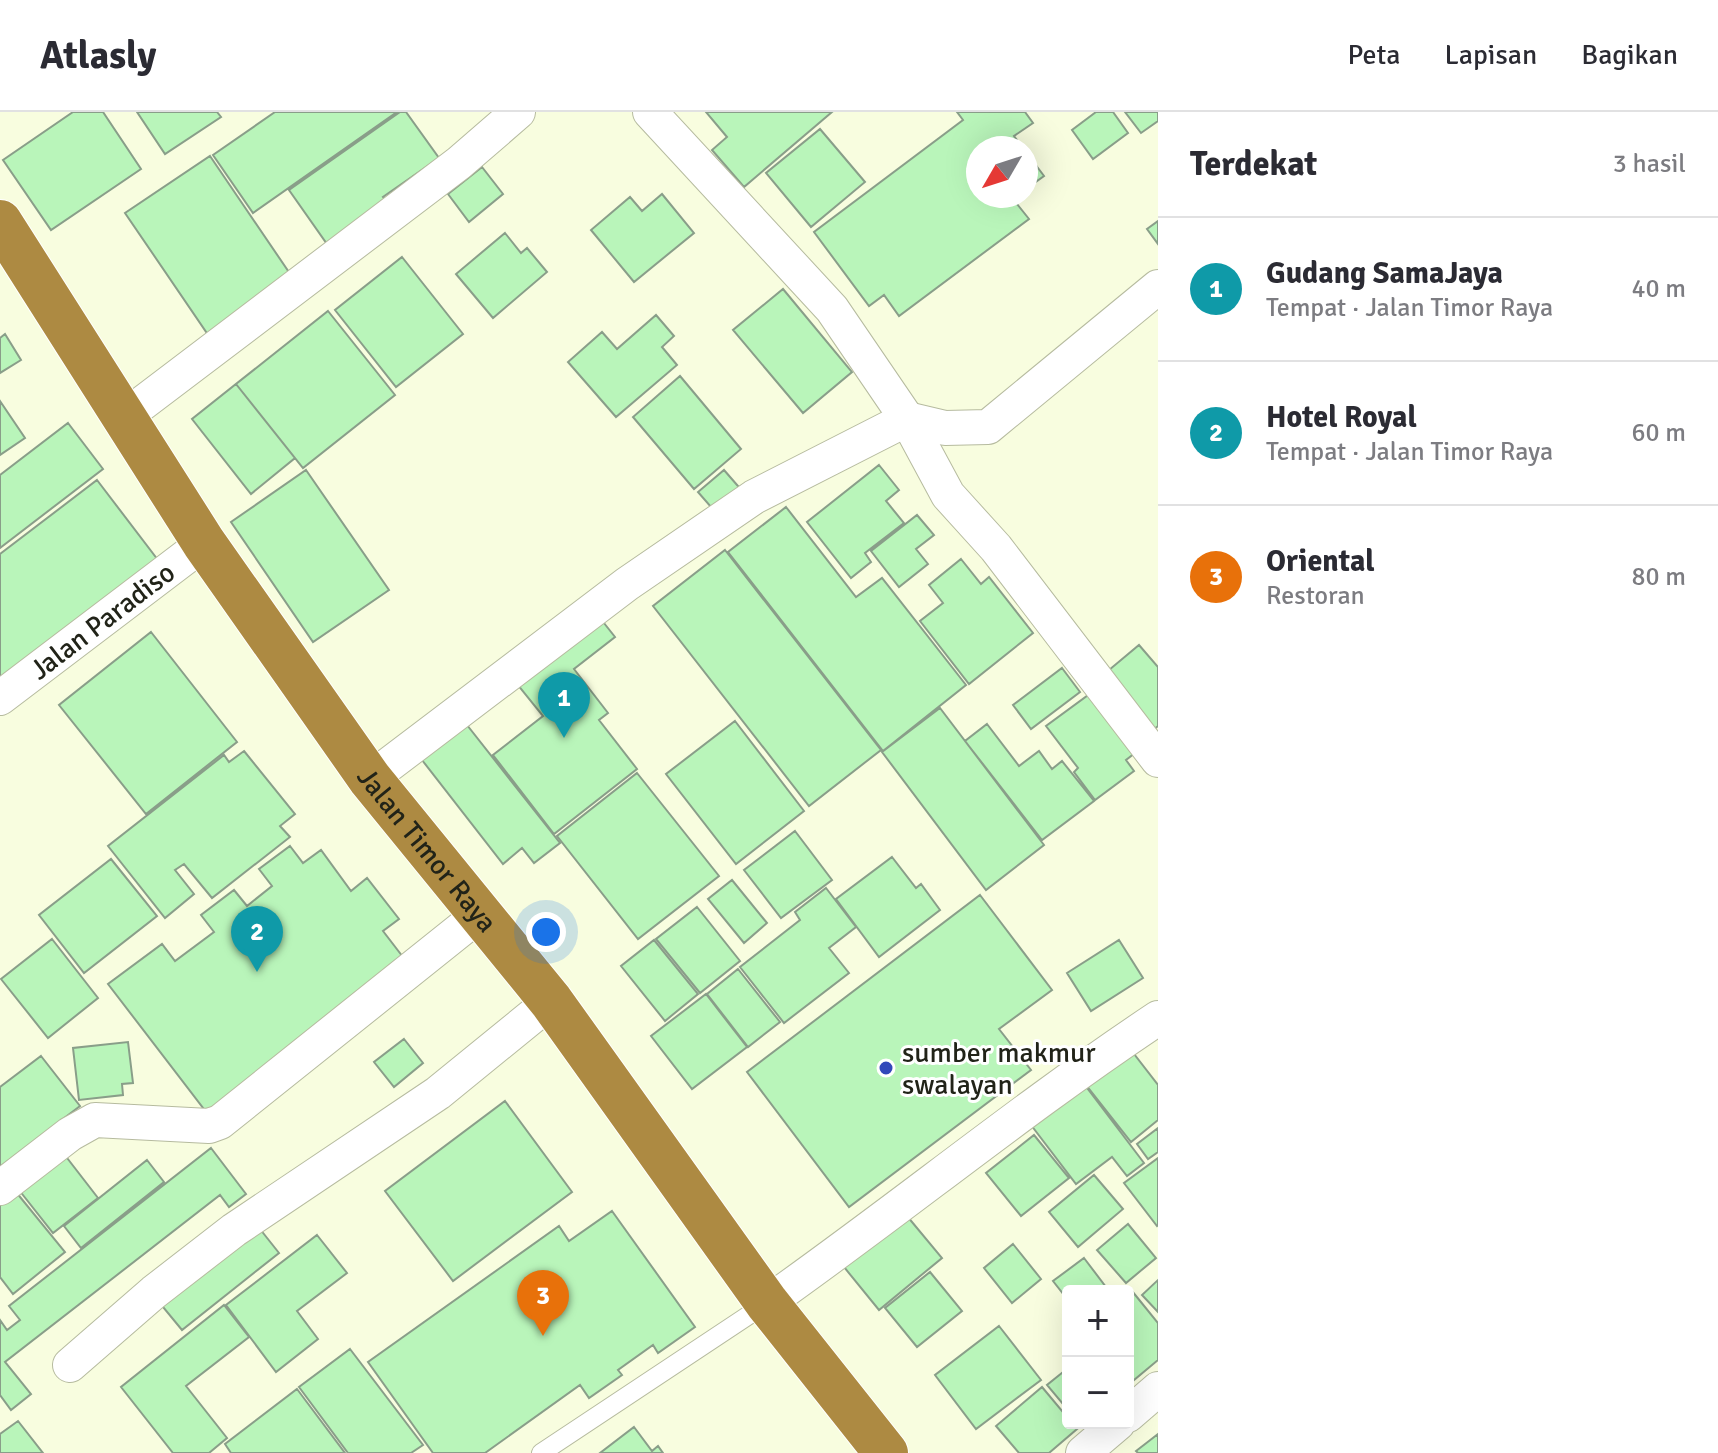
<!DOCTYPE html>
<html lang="id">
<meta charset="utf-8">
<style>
body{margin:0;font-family:Signika,sans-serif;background:#f2f2f3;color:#2b2b33}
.controls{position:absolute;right:24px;bottom:24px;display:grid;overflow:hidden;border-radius:8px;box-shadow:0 8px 32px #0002}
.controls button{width:72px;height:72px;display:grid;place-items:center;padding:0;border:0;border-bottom:2px solid #e1e1e2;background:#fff;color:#2b2b33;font:40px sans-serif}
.compass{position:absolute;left:966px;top:24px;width:72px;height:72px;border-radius:50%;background:#fff;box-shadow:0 8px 32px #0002;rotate:231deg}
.you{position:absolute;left:546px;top:820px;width:28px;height:28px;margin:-20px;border:6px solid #fff;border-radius:50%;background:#1a73e8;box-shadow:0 0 0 12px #1a73e833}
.badge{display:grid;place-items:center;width:52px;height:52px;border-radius:50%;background:#3248ba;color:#fff;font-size:26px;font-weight:700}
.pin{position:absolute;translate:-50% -66px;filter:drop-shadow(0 2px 4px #0008)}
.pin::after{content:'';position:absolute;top:42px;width:28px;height:24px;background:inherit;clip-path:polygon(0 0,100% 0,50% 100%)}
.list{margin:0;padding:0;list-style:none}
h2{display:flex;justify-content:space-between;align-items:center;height:104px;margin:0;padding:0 32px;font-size:34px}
h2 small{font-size:26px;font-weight:400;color:#7c7c81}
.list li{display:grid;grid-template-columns:52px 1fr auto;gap:24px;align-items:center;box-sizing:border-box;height:144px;padding:0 32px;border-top:2px solid #e1e1e2}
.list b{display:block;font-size:30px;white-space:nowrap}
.list p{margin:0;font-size:26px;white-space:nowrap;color:#7c7c81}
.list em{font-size:26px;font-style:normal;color:#7c7c81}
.map{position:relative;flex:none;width:1158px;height:1341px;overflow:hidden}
header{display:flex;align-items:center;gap:48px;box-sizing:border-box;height:112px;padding:0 40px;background:#fff;border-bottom:2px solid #e1e1e2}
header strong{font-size:38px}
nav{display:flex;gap:44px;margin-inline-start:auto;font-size:28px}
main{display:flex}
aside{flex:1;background:#fff}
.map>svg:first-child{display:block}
</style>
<header>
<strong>Atlasly</strong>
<nav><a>Peta</a><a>Lapisan</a><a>Bagikan</a></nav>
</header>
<main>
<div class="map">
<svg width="1158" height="1341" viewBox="0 0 1158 1341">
<rect width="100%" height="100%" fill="#f8fddf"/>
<path fill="#b9f5ba" stroke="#899e89" stroke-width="2" d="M73 0H103L141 57 51 118 3 48Z
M137 0H217L221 5 165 42Z
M275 0H397L253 101 213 43Z
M400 0H406L439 46 383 85 387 90 327 132 289 78Z
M706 0H832L744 75 712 38 727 25Z
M957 0H1025L1033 11 1014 24 1023 36H978V84H1016L1013 87 1029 107 899 204 884 183 869 194 814 120 963 8Z
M1096 0H1113L1128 21 1093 47 1072 18Z
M1125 0H1158V9L1141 21Z
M820 17 865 70 811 115 766 61Z
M1026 40 1044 64 1026 77Z
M210 44 297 172 213 230 125 101Z
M482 55 503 82 469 110 448 82Z
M662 82 694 121 634 170 591 118 630 85 642 99Z
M1158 109V132L1147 117Z
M505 121 521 141 527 136 547 160 493 206 456 162Z
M402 145 463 222 396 275 335 198Z
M783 177 852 260 803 301 733 218Z
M328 199 395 283 303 356 236 272Z
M656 203 674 224 662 235 677 253 616 305 568 250 602 220 617 237Z
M5 222 21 248 0 261V226Z
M680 264 741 337 694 377 633 305Z
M236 272 295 346 251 382 192 307Z
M0 289 25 326 0 343Z
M68 311 103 357 0 436V363Z
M879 353 899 378 886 389 904 411 865 441 871 450 851 466 807 410Z
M306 358 389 478 313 530 231 410Z
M724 358 744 381 718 403 698 380Z
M97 368 161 452 0 574V442Z
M786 395 856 485 882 466 966 573 883 639 728 440Z
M917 403 934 423 916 437 928 452 899 475 871 439Z
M725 438 881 638 809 694 653 494Z
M961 447 981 472 989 465 1033 521 969 572 920 509 943 491 929 473Z
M600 506 615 525 574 557 608 601 599 608 637 657 554 722 493 643 543 604 517 572Z
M151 520 237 630 146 702 59 593Z
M1139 533 1158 555V614L1151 620 1103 563Z
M1062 556 1080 580 1031 617 1013 593Z
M1091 581 1135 641 1126 648 1134 659 1095 688 1074 660 1078 656 1046 614Z
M940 596 1044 733 986 778 882 640Z
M735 609 804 699 736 752 666 662Z
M987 612 1019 654 1039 639 1052 657 1062 649 1094 689 1042 728 965 629Z
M467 613 560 731 534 751 522 736 503 752 422 648Z
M244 639 295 702 280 714 290 725 212 786 184 752 175 758 194 782 165 806 108 734 224 643 229 650Z
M637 661 719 764 638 827 557 724Z
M795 719 832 768 781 806 744 758Z
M290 734 303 751 321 738 351 779 367 766 399 807 383 819 406 849 207 1001 108 872 162 832 175 849 214 820 201 803 234 778 247 794 272 774 259 757Z
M892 745 916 776 921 772 940 798 879 845 836 787Z
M111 747 157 804 84 861 39 803Z
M732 768 767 811 744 831 708 787Z
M826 776 856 815 829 836 849 861 784 911 740 855 800 808 795 800Z
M980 783 1052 878 999 917 1031 958 849 1095 747 960Z
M697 795 740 849 700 881 656 827Z
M52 827 98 886 48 926 1 867Z
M654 828 698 882 665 909 621 854Z
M1119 828 1143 866 1091 899 1067 861Z
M738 857 780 910 748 935 707 882Z
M706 882 747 935 692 977 651 924Z
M404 927 423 951 394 975 374 950Z
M1124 929 1158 973V1008L1131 1030 1079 964Z
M128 930 133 971 122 972 123 983 79 988 73 936Z
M41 944 80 994 0 1055V975Z
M1081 968 1144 1051 1127 1064 1112 1045 1076 1072 1028 1009Z
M505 989 572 1080 453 1169 385 1079Z
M1158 1016V1040L1148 1047 1137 1032Z
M1034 1023 1069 1066 1021 1104 986 1061Z
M211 1036 246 1082 229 1095 220 1083 5 1250 31 1282 11 1298 0 1283V1208L7 1218 20 1208 9 1194Z
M64 1042 98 1086 53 1121 19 1078Z
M1158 1046V1113L1157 1114 1124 1071Z
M147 1048 164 1070 81 1136 64 1114Z
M1094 1063 1123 1097 1078 1135 1049 1100Z
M16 1080 65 1140 13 1182 0 1165V1093Z
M612 1099 695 1215 658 1241 653 1233 618 1258 622 1263 589 1286 580 1273 485 1341H433L368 1250 559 1114 569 1129Z
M907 1104 942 1146 879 1198 844 1155Z
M256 1112 279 1141 182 1218 158 1189Z
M1128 1112 1156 1146 1126 1171 1097 1138Z
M317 1123 347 1161 297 1199 318 1227 276 1260 226 1193Z
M1013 1132 1041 1167 1012 1191 984 1156Z
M1084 1146 1109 1179H1068V1188L1053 1169Z
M930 1160 962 1199 917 1235 885 1196Z
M1158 1168V1200L1142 1183Z
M1132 1179 1158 1211V1248L1128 1273V1182Z
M224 1193 249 1225 186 1274 227 1326 209 1341H173L121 1275Z
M999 1214 1041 1268 976 1317 935 1263Z
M350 1237 423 1333 411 1341H348L299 1275Z
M1068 1256V1298L1047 1273Z
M1042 1275 1068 1306V1311L1077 1317 1049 1341H1019L996 1314Z
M297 1277 345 1341H231L225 1332Z
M18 1309 43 1341H0V1322Z
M634 1315 652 1339 658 1334 663 1341H600Z
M1158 1322V1341H1138L1136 1339Z"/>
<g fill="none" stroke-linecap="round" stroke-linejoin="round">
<g stroke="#b6bb9f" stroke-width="20">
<path id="lane" d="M541 1341 767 1191"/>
</g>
<g stroke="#b6bb9f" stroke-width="36">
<g id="street">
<path d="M650 0 832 197 907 307 948 383 996 436 1158 648"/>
<path d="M123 306 459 51 518 0"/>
<path id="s1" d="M0 586 204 431"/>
<path d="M370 667 627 472 754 385 907 307 945 316 988 315 1158 175"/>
<path d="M0 1076 70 1022 95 1008 209 1014 220 1010 480 802"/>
<path d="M767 1191C899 1098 1024 995 1158 906"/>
<path d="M70 1253 154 1180 234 1118 438 981 551 889"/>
<path d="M1128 1303 1158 1277"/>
<path d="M1083 1341 1118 1311"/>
</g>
</g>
<g stroke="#fff" stroke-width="46">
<g id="highway">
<path id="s2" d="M0 110 204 431 370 667 551 889 767 1191 886 1341"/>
</g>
</g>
<use href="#lane" stroke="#fff" stroke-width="18"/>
<use href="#street" stroke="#fff" stroke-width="34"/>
<use href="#highway" stroke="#ad8a42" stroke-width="44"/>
</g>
<circle fill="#3248ba" stroke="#fff" stroke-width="3" cx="886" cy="956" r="8"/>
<g text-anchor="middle" stroke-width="6" stroke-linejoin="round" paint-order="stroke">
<g font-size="28" fill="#212318" stroke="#fff">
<text dy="10" stroke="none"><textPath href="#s1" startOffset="128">Jalan Paradiso</textPath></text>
<text dy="10" stroke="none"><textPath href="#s2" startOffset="760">Jalan Timor Raya</textPath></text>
</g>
<g font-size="28" fill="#212318" stroke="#fff" text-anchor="start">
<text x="902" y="950">sumber makmur<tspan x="902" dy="32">swalayan</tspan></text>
</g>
</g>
</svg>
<div class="controls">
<button>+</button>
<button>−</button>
</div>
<svg class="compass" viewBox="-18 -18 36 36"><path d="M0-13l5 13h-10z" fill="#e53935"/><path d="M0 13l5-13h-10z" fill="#7c7c81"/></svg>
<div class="you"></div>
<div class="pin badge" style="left:564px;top:626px;background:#0f9aa8">1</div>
<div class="pin badge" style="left:257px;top:860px;background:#0f9aa8">2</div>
<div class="pin badge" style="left:543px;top:1224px;background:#e8710a">3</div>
</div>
<aside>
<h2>Terdekat<small>3 hasil</small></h2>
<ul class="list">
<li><span class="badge" style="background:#0f9aa8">1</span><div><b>Gudang SamaJaya</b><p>Tempat · Jalan Timor Raya</p></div><em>40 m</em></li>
<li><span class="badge" style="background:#0f9aa8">2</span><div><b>Hotel Royal</b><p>Tempat · Jalan Timor Raya</p></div><em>60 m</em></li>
<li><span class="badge" style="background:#e8710a">3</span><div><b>Oriental</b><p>Restoran</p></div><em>80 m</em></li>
</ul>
</aside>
</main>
